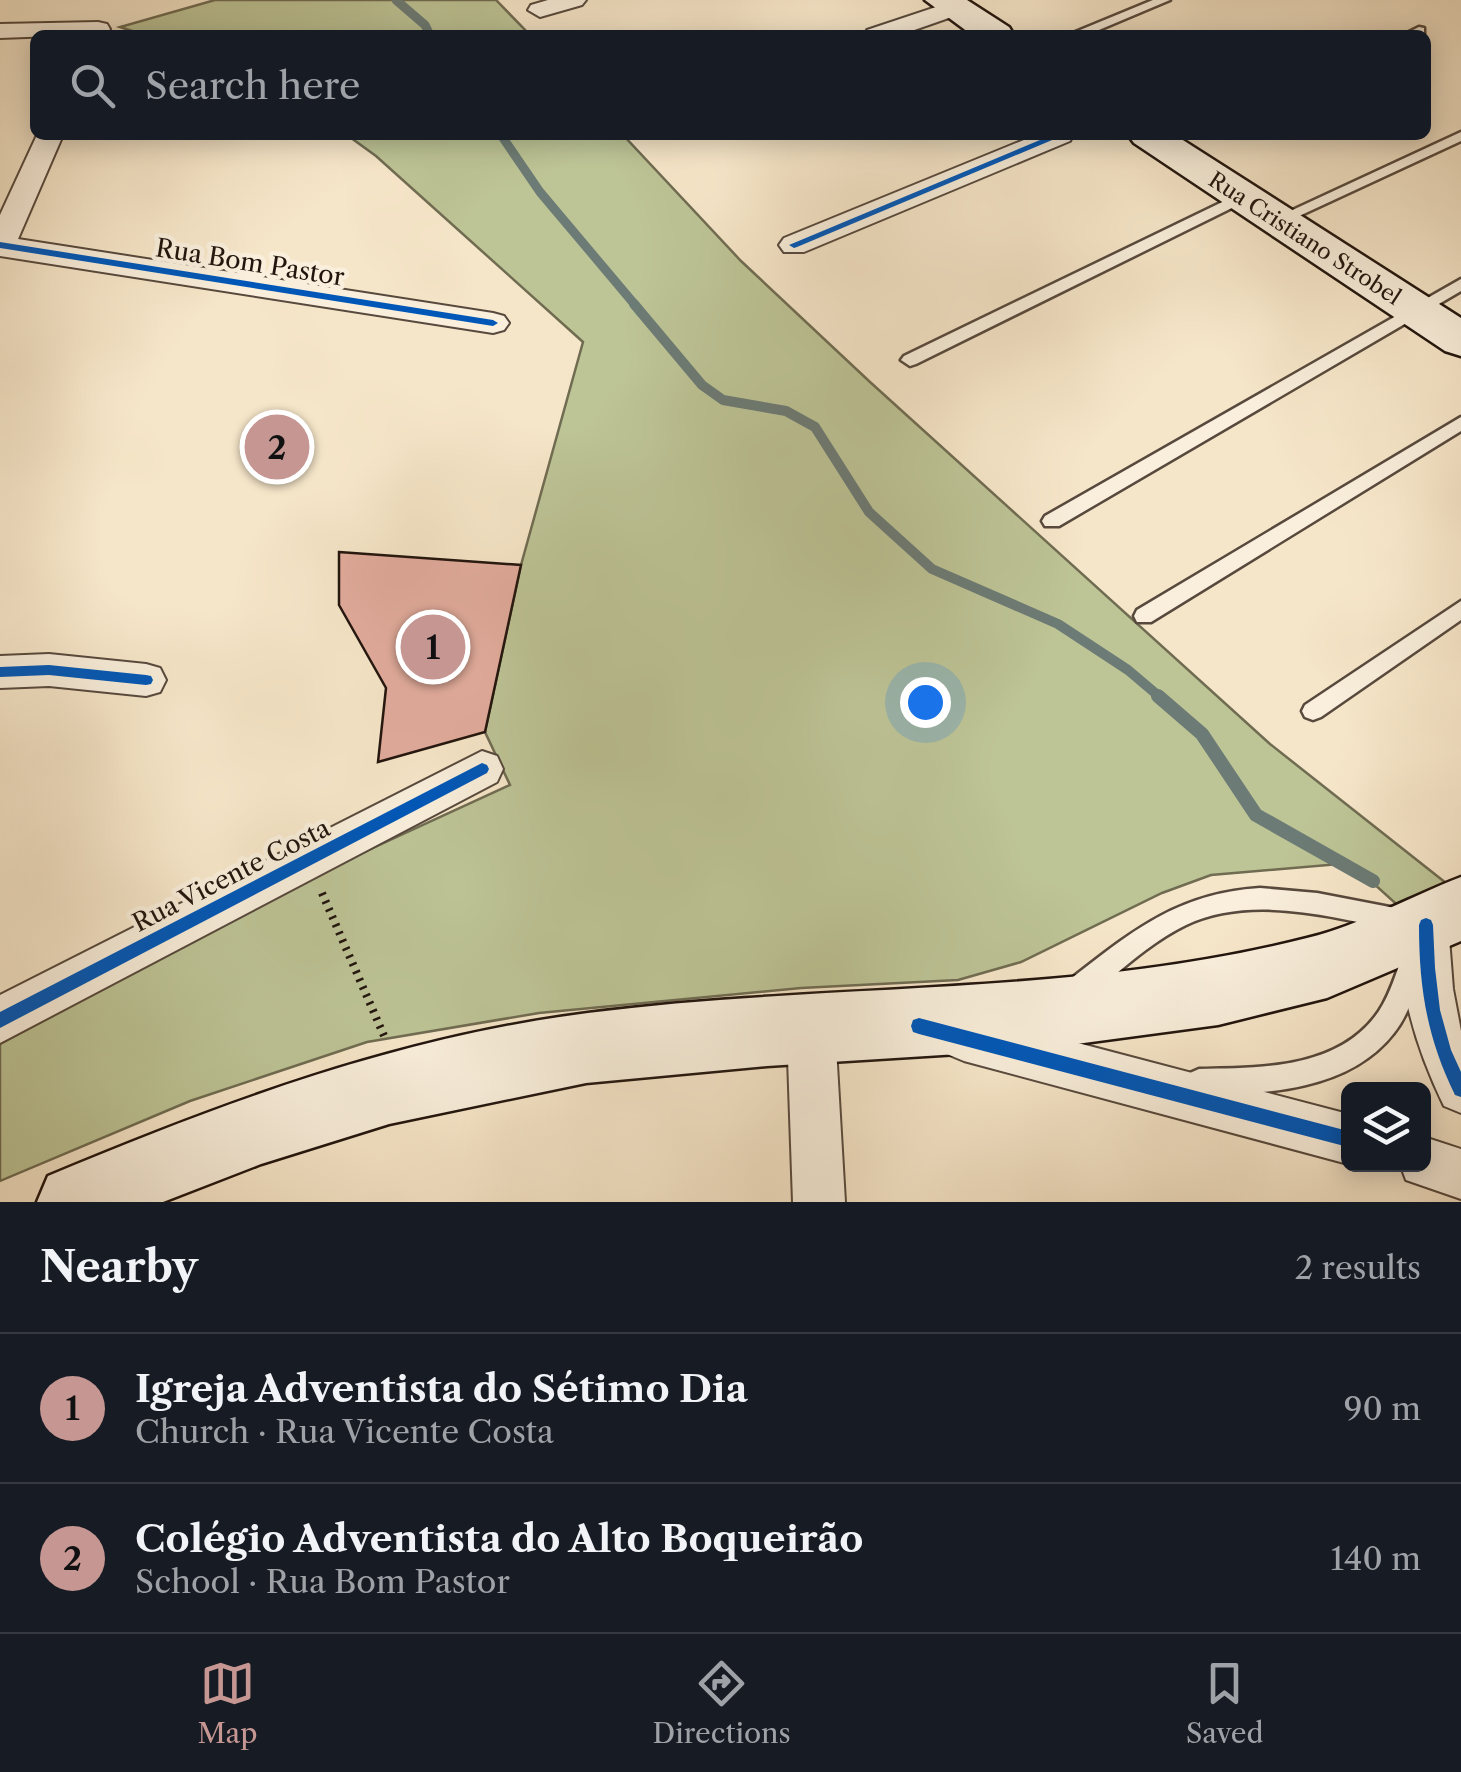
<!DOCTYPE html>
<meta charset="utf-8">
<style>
body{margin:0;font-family:"Libre Caslon Text",serif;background:#20242c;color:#f1f3f6}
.controls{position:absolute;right:30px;bottom:30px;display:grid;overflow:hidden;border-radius:15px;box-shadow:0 5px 25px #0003}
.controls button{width:90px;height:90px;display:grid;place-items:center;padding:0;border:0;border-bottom:2px solid #363941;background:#171b24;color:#f1f3f6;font:50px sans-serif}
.you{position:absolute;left:925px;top:702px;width:35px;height:35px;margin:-25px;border:8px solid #fff;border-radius:50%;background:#1a73e8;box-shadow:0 0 0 15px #1a73e833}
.badge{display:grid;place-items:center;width:65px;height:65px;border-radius:50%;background:#c59692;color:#111;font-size:32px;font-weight:700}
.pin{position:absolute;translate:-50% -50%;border:5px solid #fff;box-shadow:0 2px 10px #0006}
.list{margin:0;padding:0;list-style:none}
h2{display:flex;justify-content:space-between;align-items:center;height:130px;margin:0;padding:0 40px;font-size:42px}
h2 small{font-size:32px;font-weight:400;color:#9ea1a6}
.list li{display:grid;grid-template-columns:65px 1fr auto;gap:30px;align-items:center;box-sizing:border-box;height:150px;padding:0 40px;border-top:2px solid #363941}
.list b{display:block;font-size:38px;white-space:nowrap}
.list p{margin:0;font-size:32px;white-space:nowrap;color:#9ea1a6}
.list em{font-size:32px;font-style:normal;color:#9ea1a6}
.icon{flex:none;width:55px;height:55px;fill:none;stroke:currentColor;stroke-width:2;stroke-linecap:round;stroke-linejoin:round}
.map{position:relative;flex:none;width:1461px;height:1202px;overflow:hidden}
.search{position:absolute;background:#171b24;box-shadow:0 5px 25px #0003;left:30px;right:30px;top:30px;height:110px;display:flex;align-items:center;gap:25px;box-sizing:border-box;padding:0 35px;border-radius:15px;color:#9ea1a6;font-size:38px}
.sheet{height:430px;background:#171b24}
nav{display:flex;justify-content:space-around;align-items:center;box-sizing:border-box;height:140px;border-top:2px solid #363941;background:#171b24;font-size:28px;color:#9ea1a6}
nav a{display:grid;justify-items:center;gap:5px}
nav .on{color:#c59692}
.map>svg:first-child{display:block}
</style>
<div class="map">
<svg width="1461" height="1202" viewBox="0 0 1461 1202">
<rect width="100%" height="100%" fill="#f6e6c9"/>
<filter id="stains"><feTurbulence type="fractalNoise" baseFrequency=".002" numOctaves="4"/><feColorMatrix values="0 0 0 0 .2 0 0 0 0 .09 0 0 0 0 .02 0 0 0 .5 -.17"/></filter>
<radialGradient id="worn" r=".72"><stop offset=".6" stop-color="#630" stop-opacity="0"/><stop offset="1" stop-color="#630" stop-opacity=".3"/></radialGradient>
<path fill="#bdc496" stroke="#706c52" stroke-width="2.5" d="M215 0H496L530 35H144L120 27Z
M347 135H623L741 261 870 382 1270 744 1446 883 1405 912 1351 863 1211 875 1162 893 1021 962 958 980 801 988 539 1013 367 1042 190 1101 0 1181V1044L320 872 510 785 485 732 521 565 583 342 376 156Z"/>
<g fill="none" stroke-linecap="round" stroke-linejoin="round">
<path stroke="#6c7b75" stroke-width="9" d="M396 0 425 25 430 35
M501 135 540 192 636 306"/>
<path stroke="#6c7b75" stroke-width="10" d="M634 304 702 385 723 400 786 411 815 427 869 512 932 569 1058 624 1128 670 1161 698"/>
<path stroke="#6c7b75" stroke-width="14" d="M1158 696 1202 734 1256 815 1373 881"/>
</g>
<path fill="#e2ac9d" stroke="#22150e" stroke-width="2.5" d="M339 552 521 565 485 732 378 762 386 688 339 605Z"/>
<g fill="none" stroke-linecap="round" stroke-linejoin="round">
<g stroke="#57493d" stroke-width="5">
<path id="lane" d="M1153 0H1170L1087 35H1068Z
M1419 27 1424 28V34L1403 35Z
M1461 132V141L1284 223 1279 225 1271 220Z
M1243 192 1251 197 1248 200 916 364 910 366 901 360 904 356Z
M1461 279V291L1059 526H1045L1042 521 1045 516Z
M1461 417V431L1151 622H1137L1134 616 1137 610Z
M1461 601V620L1321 717 1313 720 1305 717 1302 711 1305 705Z
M1260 888 1317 893 1400 909 1408 912 1412 920 1408 928 1400 931C1332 917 1252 894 1186 925 1149 943 1118 973 1086 999L1077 1002 1068 999 1065 990 1068 981C1131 932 1177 893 1260 888Z
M1413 949 1422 953 1425 961C1417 985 1410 1013 1394 1033 1349 1091 1266 1094 1199 1095L1190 1091 1186 1082 1190 1073 1199 1069C1261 1068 1340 1069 1379 1011 1391 993 1396 972 1404 953Z"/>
</g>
<g stroke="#57493d" stroke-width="4">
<path id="street" d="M548 0H586L582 5 540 17 528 10 531 5Z
M954 1 963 3 966 8 963 13 900 35H864L867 30Z
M98 22 107 24 110 29 107 34 0 38V24Z
M37 135H63L18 239 493 313 504 316 509 323 504 330 493 333 0 256V215Z
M1036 135H1073L1070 141 804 252H784L779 245 784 238Z
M49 654 146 664 160 668 166 680 160 692 146 696 49 686 0 688V656Z
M482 751 497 756 503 769 497 782 0 1043V995Z
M1426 904 1442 910 1448 925 1453 989 1461 1031V1113L1444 1106C1419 1055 1386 965 1410 910Z
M811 1006 828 1013 835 1030 845 1202H793L787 1030 794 1013Z
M964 1013 1348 1114V1164L964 1061 947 1054 940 1037 947 1020Z
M1424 1137 1461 1149V1199L1406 1180 1400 1164H1424Z"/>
</g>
<g stroke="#22150e" stroke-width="5">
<path id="secondary" d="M925 0H967L1009 27 1014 35H972Z
M1128 135H1175L1461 318V356L1445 351 1134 143Z
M1461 877V941L1327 998 1218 1025 1039 1049 767 1066 586 1083 389 1124 261 1164 163 1202H37L48 1176C222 1103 399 1037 588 1013 827 982 1071 998 1307 938 1361 925 1409 897 1461 877Z"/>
</g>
<path stroke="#22150e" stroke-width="8" stroke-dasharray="2.5 6" stroke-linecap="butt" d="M322 893 385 1038"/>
<use href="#lane" fill="#f9efdc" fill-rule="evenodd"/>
<use href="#street" fill="#f9efdc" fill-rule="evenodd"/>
<use href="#secondary" fill="#f9efdc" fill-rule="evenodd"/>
<g stroke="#f9efdc" stroke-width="7">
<path id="cycleway" d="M1052 135H1064L797 247 794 248 789 245Z
M0 242 493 320 498 323 493 326 0 248Z
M49 665 146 675 151 676 153 680 151 684 146 685 49 675 0 677V667Z
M482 763 487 765 489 769 487 773 0 1028V1012Z
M1426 918 1431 920 1433 925 1435 968 1440 1010 1451 1050 1461 1072V1097L1455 1095C1427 1038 1419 988 1419 925L1421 920Z
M919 1018 1348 1131V1147L919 1034 913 1032 911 1026 913 1020Z"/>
</g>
<use href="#cycleway" fill="#0057b8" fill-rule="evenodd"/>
</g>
<g text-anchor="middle" stroke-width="9" stroke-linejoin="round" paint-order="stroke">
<g font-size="22" fill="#22150e" stroke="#f9efdc">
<text transform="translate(1305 238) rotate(33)" y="8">Rua Cristiano Strobel</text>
</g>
<g font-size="25" fill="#22150e" stroke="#f9efdc">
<text transform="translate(250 262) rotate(9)" y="9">Rua Bom Pastor</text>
<text transform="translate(231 875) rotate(-27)" y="9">Rua Vicente Costa</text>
</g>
</g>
<rect width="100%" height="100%" filter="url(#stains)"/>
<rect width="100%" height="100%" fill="url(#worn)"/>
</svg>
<div class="controls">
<button><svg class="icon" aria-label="layers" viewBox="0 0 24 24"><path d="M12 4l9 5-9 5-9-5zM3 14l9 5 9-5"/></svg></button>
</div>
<div class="you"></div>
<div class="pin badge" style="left:433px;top:647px">1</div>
<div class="pin badge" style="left:277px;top:447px">2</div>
<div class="search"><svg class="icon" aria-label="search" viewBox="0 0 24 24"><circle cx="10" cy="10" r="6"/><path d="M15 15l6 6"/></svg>Search here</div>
</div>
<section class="sheet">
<h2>Nearby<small>2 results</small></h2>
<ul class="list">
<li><span class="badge">1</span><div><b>Igreja Adventista do Sétimo Dia</b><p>Church · Rua Vicente Costa</p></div><em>90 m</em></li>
<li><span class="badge">2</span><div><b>Colégio Adventista do Alto Boqueirão</b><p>School · Rua Bom Pastor</p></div><em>140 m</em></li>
</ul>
</section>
<nav>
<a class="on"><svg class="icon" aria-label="map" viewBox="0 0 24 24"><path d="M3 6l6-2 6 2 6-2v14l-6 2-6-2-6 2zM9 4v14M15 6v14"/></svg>Map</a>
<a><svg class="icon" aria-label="directions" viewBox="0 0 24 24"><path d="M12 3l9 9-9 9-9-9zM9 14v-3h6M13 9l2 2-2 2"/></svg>Directions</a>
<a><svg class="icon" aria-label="saved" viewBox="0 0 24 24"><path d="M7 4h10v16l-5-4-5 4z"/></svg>Saved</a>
</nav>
